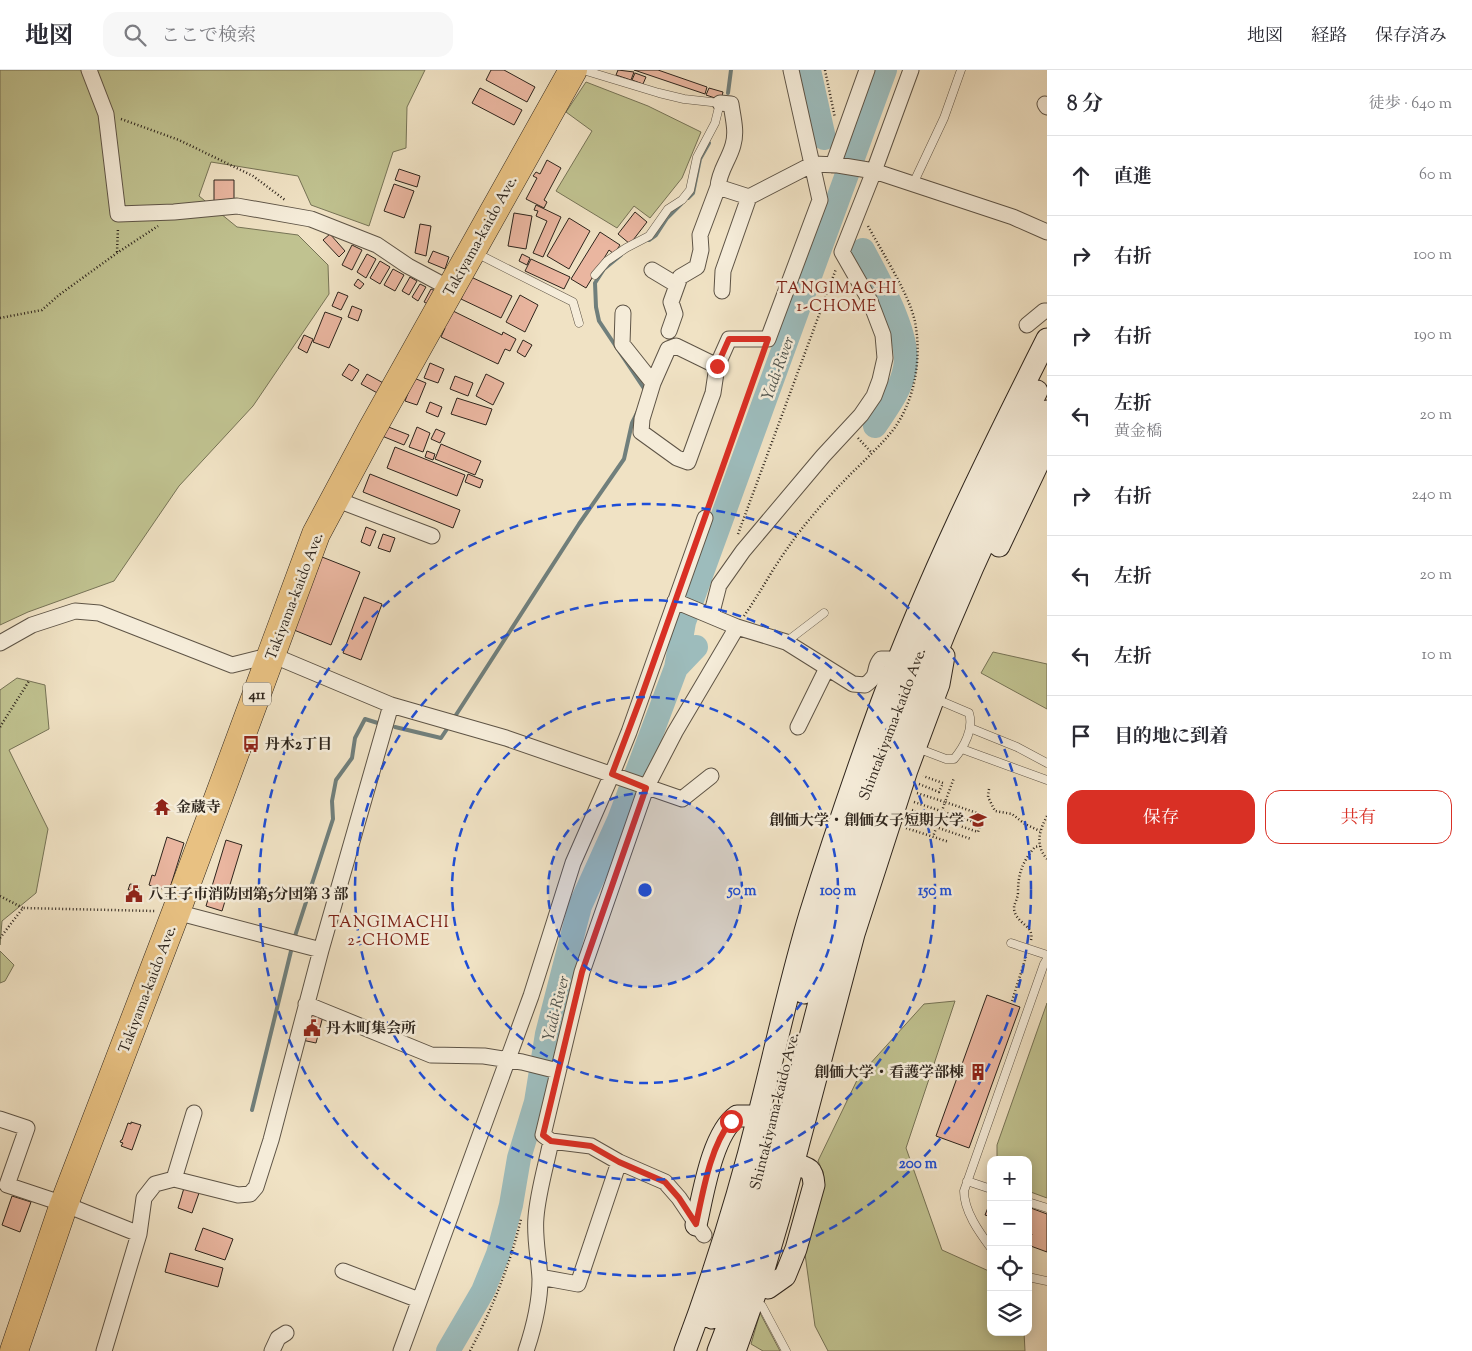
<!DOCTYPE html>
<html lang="ja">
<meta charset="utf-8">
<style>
body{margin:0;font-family:"Sorts Mill Goudy","Noto Serif JP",serif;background:#f7f7f7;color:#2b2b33}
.controls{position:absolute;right:15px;bottom:15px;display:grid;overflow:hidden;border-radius:10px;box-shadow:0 2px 12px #0003}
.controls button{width:45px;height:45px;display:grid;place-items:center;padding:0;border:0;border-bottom:1px solid #e1e1e2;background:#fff;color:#2b2b33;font:25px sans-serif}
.stop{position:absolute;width:15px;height:15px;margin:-11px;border:4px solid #d93025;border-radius:50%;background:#fff}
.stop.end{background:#d93025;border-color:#fff;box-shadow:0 1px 5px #0008}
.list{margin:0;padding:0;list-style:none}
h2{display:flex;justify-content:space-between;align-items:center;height:65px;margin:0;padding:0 20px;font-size:21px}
h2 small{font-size:16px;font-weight:400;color:#7c7c81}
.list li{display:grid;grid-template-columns:32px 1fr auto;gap:15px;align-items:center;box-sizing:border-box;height:80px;padding:0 20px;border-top:1px solid #e1e1e2}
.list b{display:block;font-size:19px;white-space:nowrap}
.list p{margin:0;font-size:16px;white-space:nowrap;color:#7c7c81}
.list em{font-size:16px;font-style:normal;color:#7c7c81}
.actions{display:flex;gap:10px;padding:15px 20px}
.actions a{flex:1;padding:11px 0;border:1px solid #d93025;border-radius:15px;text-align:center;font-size:18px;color:#d93025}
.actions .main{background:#d93025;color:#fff}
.icon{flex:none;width:28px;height:28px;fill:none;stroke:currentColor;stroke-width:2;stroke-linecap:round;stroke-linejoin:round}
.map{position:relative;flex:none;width:1047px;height:1281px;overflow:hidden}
header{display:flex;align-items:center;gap:30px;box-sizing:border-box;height:70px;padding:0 25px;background:#fff;border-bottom:1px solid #e1e1e2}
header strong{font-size:24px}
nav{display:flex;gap:28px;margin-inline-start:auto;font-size:18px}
.search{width:350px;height:45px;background:#f7f7f7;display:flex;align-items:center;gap:12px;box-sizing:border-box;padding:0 18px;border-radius:15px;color:#7c7c81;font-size:19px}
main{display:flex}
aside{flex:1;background:#fff}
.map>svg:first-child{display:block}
</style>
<header>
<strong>地図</strong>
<div class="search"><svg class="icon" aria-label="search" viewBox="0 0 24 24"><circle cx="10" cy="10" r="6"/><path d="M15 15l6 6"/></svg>ここで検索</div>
<nav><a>地図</a><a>経路</a><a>保存済み</a></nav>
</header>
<main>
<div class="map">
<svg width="1047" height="1281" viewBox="0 0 1047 1281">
<rect width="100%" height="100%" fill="#f0e2c4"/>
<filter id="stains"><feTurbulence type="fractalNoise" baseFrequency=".004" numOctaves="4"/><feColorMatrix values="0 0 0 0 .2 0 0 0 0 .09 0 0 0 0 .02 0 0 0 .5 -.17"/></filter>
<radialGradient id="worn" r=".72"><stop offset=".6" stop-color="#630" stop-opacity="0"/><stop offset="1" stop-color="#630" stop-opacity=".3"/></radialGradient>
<path fill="#c0c290" stroke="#767356" d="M0 0H425L407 37 406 78 393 82 369 156 311 135 298 106 211 92 199 126 237 157 298 165 328 195 329 224 253 336 179 416 114 511 28 542 0 555Z
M586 12 648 36 701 62 682 108 650 148 634 136 617 158 556 121 592 61 566 42Z
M993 582 1047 594V639L981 603Z
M17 608 45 615 49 659 9 680 48 759 36 823 2 851 0 875V620Z
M0 881 14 895 5 911 0 913Z
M955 931 906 1078 942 1180 991 1202V1262H1024L1025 1281H828L815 1256 805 1184 824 1117 823 1102 818 1091 859 1006 924 934Z
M1047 933V1128L1028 1121V1090H997V1075Z
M760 1243 780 1281H763L751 1274Z"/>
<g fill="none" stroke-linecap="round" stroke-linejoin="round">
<path stroke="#707f7c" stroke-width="4" d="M728 23 731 0
M688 128 693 123 700 89 709 73
M649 170 656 165 667 148 681 134
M621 185 604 199 595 213 596 237 599 251 645 320 644 323
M454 648 579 454 624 389 632 353 639 339
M395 657 441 668 449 656
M295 866 333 749 332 731 336 710 352 688 355 668 365 649 381 654
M252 1040 292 877"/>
<path stroke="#9dbcbc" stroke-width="24" d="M809 0 824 68
M863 180C878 209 911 265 905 298 901 320 887 338 875 356
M676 598 684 552 885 0
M448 1281 483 1221 498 1184 511 1135 519 1088 536 1032 547 964 580 836 619 750 676 598 696 577"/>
</g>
<path fill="#eab6a0" stroke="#2d241c" d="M491 0H504L535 17 527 32 486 10Z
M618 0 634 2 631 10 616 5Z
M634 0H658L707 17 705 24Z
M635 3 646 7 643 14 632 10Z
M480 18 522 40 514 55 472 33Z
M709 18 723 22 721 30 706 25Z
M547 90 561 98 544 130 547 132 544 138 526 129 537 108 533 106 536 102 540 104Z
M399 99 420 106 417 117 395 110Z
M214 110H234V133H214Z
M394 114 414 121 404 148 384 141Z
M536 135 561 147 543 187 533 183 547 151 536 146 538 141 534 140Z
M635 142 647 152 630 174 618 164Z
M514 143 532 146 526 179 508 176Z
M569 148 590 161 569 199 547 186Z
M420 154 431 156 426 186 415 183Z
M600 162 620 175 614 184 609 180 586 218 571 209Z
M330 164 345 181 339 187 323 170Z
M352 175 362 180 352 200 342 195Z
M433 181 449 187 445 199 428 192Z
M367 184 376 189 366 208 357 202Z
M522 184 530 188 527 195 519 191Z
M531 189 570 207 564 219 525 201Z
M380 191 390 197 380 214 370 208Z
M393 199 404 205 395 221 384 215Z
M410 207 417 211 409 225 402 221Z
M471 207 512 226 501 248 461 229Z
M358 209 364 214 360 219 354 215Z
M420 214 426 217 418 231 412 227Z
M431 219 437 222 430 235 424 232Z
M338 222 348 226 341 240 332 236Z
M520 225 538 235 525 262 506 252Z
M352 236 362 240 358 251 348 247Z
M451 240 502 265 503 262 516 269 510 281 505 279 498 294 441 267 445 258 444 257Z
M325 242 342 248 329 278 313 272Z
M304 265 313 269 307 283 298 278Z
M523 270 532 275 525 287 517 282Z
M430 293 444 299 438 313 424 308Z
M349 294 359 300 352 311 342 305Z
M367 304 387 315 381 325 361 314Z
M486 304 504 313 493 335 476 326Z
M455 306 473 313 468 326 450 319Z
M414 308 426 313 417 335 405 331Z
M457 328 492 339 486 355 451 344Z
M430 332 442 337 438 347 426 342Z
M386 356 409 365 404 375 382 366Z
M417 357 430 363 423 382 409 377Z
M436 359 445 363 440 373 431 369Z
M441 374 481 391 475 405 435 389Z
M395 377 465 405 457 426 387 398Z
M427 381 435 384 433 390 425 387Z
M370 404 460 440 453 458 363 422Z
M468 404 483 410 480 418 465 412Z
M366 457 376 461 370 476 361 472Z
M383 464 395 468 390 482 378 478Z
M322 487 360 502 331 575 294 560Z
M364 527 382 534 361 590 343 583Z
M167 767 184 773 169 821 149 815 152 805 155 806Z
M226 770 242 775 222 841 206 836Z
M130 814 139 815 138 828H130V820H128Z
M987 925 1020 937 969 1078 936 1066Z
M308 943 323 946 316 973 302 970Z
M131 1052 141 1055 132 1080 121 1076 123 1073 120 1072 121 1070H122L128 1053 131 1054Z
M184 1118 199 1123 192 1143 178 1138Z
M12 1126 31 1132 20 1162 2 1155Z
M991 1130V1147L985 1145Z
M1028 1137 1047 1144V1182L1028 1175 1032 1164 1028 1162Z
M203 1158 233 1169 225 1190 195 1180Z
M170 1183 223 1198 218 1217 165 1202Z"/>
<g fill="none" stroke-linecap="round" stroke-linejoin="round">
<g stroke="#5e5446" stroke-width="9">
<path id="lane" d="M583 0 659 23 684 29 720 33 715 53 697 87 690 120 682 130 668 139 649 166 626 178 607 191 595 205
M913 114 944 48 961 0
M476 183 573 232 579 253
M786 572 824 543
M970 658 1017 677 1047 693
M917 678 946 689H954C964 677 974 659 969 643L936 629
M962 679 1047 710
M1011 873 1047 885
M967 1111 991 1119
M1028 1132 1047 1138
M991 1178C979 1162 964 1141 964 1121L1044 894 1047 889
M1028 1207 1047 1211
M762 1236 786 1281"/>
</g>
<g stroke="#5e5446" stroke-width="17">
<path id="street" d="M89 0 106 44 118 144 174 142 237 136 311 149 377 175 408 196 451 219
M720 33 731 34C733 48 737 62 733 75 729 90 719 101 718 117L749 127 813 94 838 95 874 101 1013 147 1047 162
M1045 34 1047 37
M833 95 867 0
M652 200 677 215
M722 221 723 201 749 127
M623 243 622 274 653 313 642 349 641 362 677 388 688 392 713 323 717 296 729 269H768L820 130 791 0
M1027 255 1044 241H1047
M669 261 675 244 671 232 680 207 697 197 701 180 700 165 718 117
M653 313 668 279 676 276 717 296
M335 429 432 466
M675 531 737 557 786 572 853 614 865 615C881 604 872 599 881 589H890L898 594
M711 546 719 515 743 481 823 386 861 345 874 326 880 310 885 288 883 265 870 231 842 182 874 101 911 0
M0 573 32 555 75 541 99 543 232 595 272 585 391 635 506 668 682 729 711 706
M798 657 827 598
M176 842 321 880
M306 934 431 985 484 986 522 992 558 1001
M0 1049 27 1058 7 1115 64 1134 139 1164
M174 1109 194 1043
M704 1165 679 1128 665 1112 619 1092 591 1076 551 1071 543 1065 582 902 646 718 675 662 737 557
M343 1201 419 1230
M540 1207 578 1214 619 1092
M104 1281 139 1164 144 1128 155 1114 174 1109 238 1125 250 1124 256 1117 271 1070 321 880 391 635
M272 1281 278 1268 286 1263
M401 1281 531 926 573 793 612 704 629 662 705 448
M526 1281C534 1257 540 1234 540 1209 539 1188 534 1168 536 1147 538 1122 546 1096 551 1071"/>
</g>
<g stroke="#2d241c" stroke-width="23">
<path id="secondary" d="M999 476 1047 375
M804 923C859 715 941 514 1037 321
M696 1155C703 1125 712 1064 737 1046H759
M768 1218 785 1206 796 1179 814 1115C813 1099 809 1098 794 1094
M712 1248 752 1126 771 1055
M685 1281C714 1204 739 1124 759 1043 776 977 790 910 810 844 832 773 856 703 881 634 928 508 987 388 1047 269
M718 1281C772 1144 798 998 840 857 893 679 963 507 1047 341
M735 1281 764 1199 779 1148 854 864 907 700 939 614 944 586"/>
</g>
<g stroke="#2d241c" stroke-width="29">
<path id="highway" d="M14 1281 64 1134 176 842 316 464 371 361 573 0"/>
</g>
<path stroke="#2d241c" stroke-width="2.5" stroke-dasharray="1 2.5" stroke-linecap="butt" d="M825 0 835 48
M121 49 179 70 253 106 285 130
M117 182 118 158
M0 248 42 240 59 225 117 183 158 156
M858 368 872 383
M709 437 764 282
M738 464 836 199
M744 546C760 523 773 498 789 476 803 456 825 430 843 412 859 395 878 379 893 360 915 331 922 288 915 252 909 223 881 181 867 154
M0 657 29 611
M919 714 939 722 943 713 923 706
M989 719 988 727 995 741 1012 744 1025 754 1040 761
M917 723 945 732 954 708
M914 732 980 754
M912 740 978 762 983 745 945 732C941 744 937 755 933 767
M1047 746C1039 761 1035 775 1047 789
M909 748 971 769
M906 758 949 772
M0 826 23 838
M0 868 23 838 155 841
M1031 870C1034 857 1021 855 1016 845 1011 835 1017 833 1018 823 1018 804 1022 792 1035 777L1040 776
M1012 931 1026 887
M470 1281C492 1239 510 1195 521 1149"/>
<use href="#lane" stroke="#f5ecd9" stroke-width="8"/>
<use href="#street" stroke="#f5ecd9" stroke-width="15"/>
<use href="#secondary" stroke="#f5ecd9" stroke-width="21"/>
<use href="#highway" stroke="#e8c182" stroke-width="28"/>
</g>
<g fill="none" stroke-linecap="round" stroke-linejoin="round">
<path stroke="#d93025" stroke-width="6" d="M717 296 729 269H768L643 622 612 704 646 718 582 902 543 1065 551 1071 591 1076 619 1092 665 1112 679 1128 696 1154C703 1122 710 1077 731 1051"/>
</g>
<circle cx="645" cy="820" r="97" fill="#1d4ed8" fill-opacity=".12"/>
<g fill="none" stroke="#1d4ed8" stroke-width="2.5" stroke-dasharray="9 6">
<circle cx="645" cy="820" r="97"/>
<circle cx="645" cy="820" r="193"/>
<circle cx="645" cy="820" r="290"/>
<circle cx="645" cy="820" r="386"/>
</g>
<defs>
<g id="bus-bare" transform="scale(1.35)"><path d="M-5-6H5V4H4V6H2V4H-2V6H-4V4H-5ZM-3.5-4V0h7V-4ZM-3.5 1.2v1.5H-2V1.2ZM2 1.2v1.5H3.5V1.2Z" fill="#8f2418" stroke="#f5ecd9" stroke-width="2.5" paint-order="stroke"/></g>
<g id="temple-bare" transform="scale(1.35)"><path d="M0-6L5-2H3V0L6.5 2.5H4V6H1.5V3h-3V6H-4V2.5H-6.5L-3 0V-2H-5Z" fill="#8f2418" stroke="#f5ecd9" stroke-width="2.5" paint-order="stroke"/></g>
<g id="university-bare" transform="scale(1.35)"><path d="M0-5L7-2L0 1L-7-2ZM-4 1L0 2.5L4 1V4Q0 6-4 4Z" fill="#8f2418" stroke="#f5ecd9" stroke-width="2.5" paint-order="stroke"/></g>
<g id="civic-bare" transform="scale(1.35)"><path d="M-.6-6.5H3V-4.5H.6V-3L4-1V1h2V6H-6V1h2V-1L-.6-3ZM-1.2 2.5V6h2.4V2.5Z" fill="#8f2418" stroke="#f5ecd9" stroke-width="2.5" paint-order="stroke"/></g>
<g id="building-bare" transform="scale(1.35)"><path d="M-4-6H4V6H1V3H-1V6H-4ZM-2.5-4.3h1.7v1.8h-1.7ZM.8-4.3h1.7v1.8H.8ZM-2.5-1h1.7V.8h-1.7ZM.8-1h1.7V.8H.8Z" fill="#8f2418" stroke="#f5ecd9" stroke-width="2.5" paint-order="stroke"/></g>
</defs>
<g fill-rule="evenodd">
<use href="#bus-bare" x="251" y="674"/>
<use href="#temple-bare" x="162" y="737"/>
<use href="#university-bare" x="978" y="750"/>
<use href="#civic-bare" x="134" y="824"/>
<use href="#civic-bare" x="312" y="958"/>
<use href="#building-bare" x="978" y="1002"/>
</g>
<g text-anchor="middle" stroke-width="5" stroke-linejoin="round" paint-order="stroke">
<rect fill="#f5ecd9" stroke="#696055" stroke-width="1" x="243" y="612.5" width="28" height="23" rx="4"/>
<g font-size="14" font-weight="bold" fill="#2d241c">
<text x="257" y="629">411</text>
</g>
<g font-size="15" fill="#2d241c" stroke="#f5ecd9">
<text transform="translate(480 166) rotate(-61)" y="5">Takiyama-kaido Ave.</text>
<text transform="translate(294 526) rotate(-69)" y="5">Takiyama-kaido Ave.</text>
<text transform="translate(892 654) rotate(-69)" y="5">Shintakiyama-kaido Ave.</text>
<text transform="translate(147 919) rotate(-69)" y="5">Takiyama-kaido Ave.</text>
<text transform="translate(774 1041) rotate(-76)" y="5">Shintakiyama-kaido Ave.</text>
</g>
<g font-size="15" font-weight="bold" fill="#2d241c" stroke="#f5ecd9" text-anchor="start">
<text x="265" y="679">丹木2丁目</text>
<text x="176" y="742">金蔵寺</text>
<text x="964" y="755" text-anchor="end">創価大学・創価女子短期大学</text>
<text x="148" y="829">八王子市消防団第5分団第３部</text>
<text x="326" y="963">丹木町集会所</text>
<text x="964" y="1007" text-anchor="end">創価大学・看護学部棟</text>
</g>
<g font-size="16" letter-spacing="1" fill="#7a1f14" stroke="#f5ecd9">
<text x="837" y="223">TANGIMACHI<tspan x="837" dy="18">1-CHOME</tspan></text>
<text x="389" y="857">TANGIMACHI<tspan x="389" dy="18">2-CHOME</tspan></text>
</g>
<g font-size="16" font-style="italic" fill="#4f524c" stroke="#f5ecd9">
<text transform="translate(777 298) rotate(-70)" y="6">Yadi-River</text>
<text transform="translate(555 938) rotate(-76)" y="6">Yadi-River</text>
</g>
</g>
<circle cx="645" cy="820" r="8" fill="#1d4ed8" stroke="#f5ecd9" stroke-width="2.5"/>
<g font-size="15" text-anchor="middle" font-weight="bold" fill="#1d4ed8" stroke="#f5ecd9" stroke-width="5" stroke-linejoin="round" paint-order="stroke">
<text x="742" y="825">50 m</text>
<text x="838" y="825">100 m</text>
<text x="935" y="825">150 m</text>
<text x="918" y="1098">200 m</text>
</g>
<rect width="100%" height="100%" filter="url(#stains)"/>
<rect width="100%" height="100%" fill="url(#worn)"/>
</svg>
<div class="controls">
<button>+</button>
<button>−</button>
<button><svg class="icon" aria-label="locate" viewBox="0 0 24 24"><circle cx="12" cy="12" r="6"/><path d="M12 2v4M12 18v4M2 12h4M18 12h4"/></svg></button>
<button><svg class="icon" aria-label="layers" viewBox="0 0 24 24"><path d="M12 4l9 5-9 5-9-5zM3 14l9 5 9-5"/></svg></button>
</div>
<div class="stop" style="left:731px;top:1051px"></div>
<div class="stop end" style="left:717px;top:296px"></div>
</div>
<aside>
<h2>8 分<small>徒歩 · 640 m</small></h2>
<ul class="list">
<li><svg class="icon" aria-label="ahead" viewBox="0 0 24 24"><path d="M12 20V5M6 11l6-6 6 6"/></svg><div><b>直進</b></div><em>60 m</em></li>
<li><svg class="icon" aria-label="right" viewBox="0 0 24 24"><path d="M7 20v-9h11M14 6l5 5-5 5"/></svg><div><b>右折</b></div><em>100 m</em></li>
<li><svg class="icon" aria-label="right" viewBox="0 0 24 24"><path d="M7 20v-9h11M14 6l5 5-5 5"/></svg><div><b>右折</b></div><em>190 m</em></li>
<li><svg class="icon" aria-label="left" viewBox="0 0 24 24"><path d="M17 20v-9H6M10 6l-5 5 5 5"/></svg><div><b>左折</b><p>黄金橋</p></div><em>20 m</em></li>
<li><svg class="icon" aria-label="right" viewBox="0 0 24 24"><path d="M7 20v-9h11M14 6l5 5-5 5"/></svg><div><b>右折</b></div><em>240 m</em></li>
<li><svg class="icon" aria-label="left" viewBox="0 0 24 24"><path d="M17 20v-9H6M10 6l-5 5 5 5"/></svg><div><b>左折</b></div><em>20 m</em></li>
<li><svg class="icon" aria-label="left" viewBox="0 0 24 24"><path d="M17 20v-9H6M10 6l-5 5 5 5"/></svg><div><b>左折</b></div><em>10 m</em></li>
<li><svg class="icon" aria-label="arrive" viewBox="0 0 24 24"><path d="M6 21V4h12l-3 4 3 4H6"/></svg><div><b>目的地に到着</b></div></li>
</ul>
<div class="actions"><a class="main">保存</a><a>共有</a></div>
</aside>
</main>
